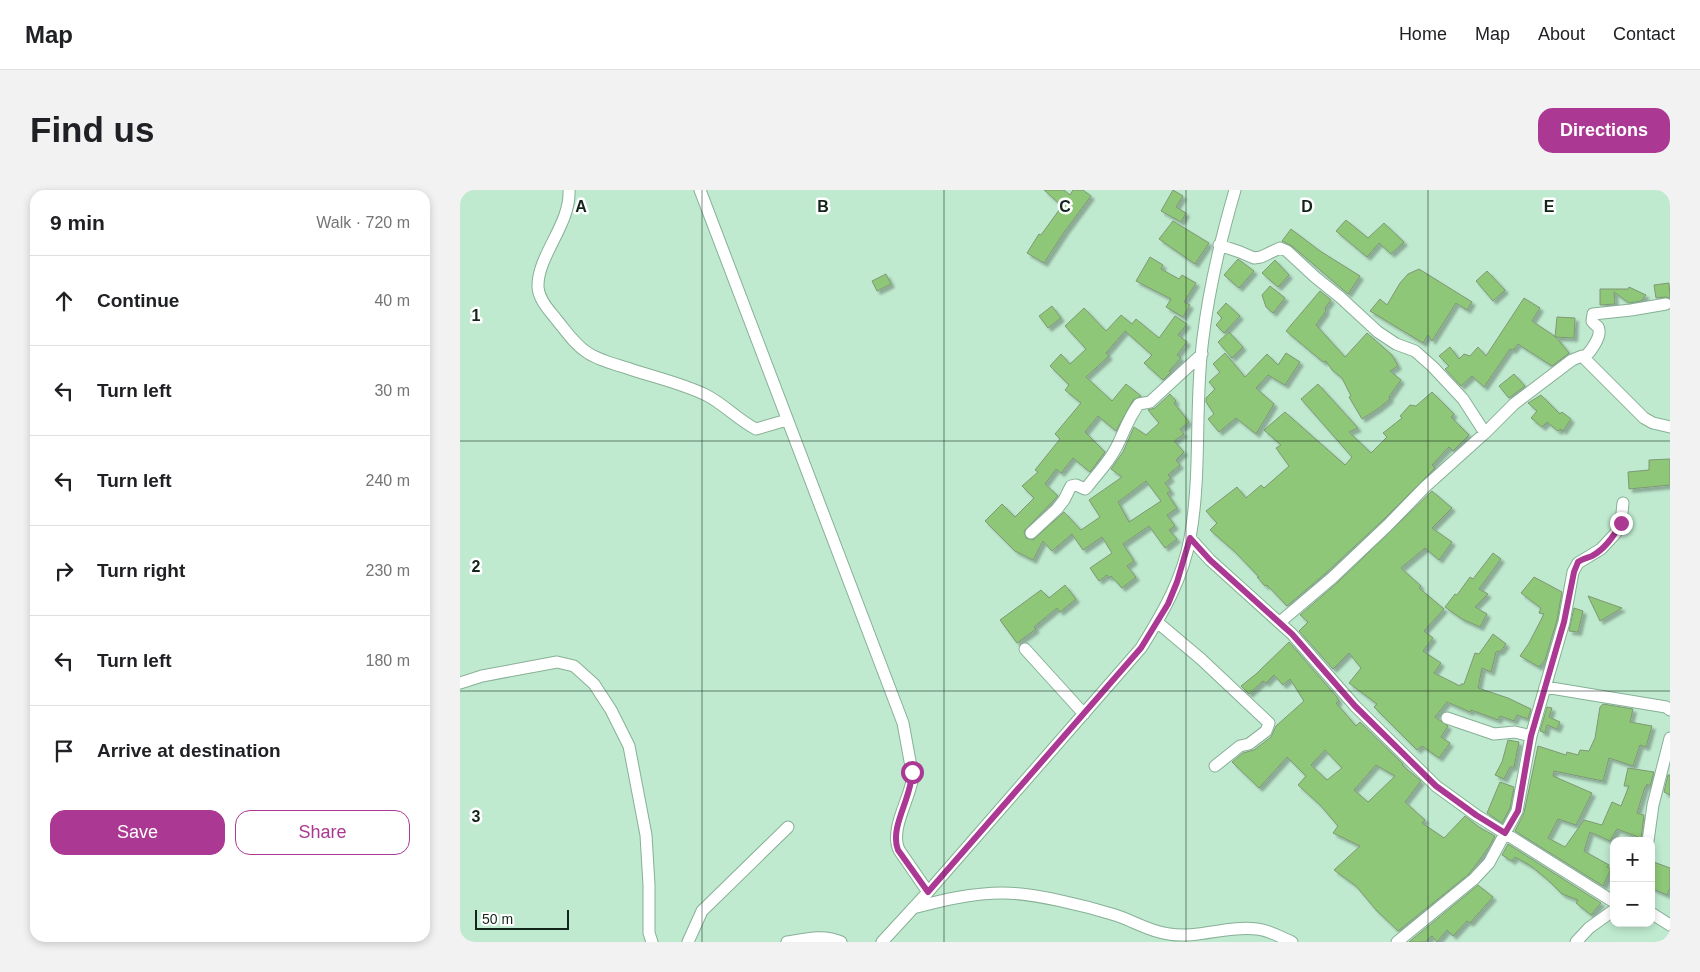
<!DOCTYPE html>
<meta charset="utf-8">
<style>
body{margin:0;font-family:Arial,sans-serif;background:#f2f2f2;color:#202124}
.controls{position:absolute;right:15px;bottom:15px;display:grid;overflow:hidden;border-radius:10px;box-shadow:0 2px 8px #0003}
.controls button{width:45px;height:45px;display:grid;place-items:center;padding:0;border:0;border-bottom:1px solid #e0e0e0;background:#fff;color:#202124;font:25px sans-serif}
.scale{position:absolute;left:15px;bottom:12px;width:94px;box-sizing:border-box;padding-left:5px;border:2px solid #13241a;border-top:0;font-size:14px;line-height:18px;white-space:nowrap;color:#13241a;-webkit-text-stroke:4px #fff;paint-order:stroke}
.stop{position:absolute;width:15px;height:15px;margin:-11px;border:4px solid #ab3892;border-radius:50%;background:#fff}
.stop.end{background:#ab3892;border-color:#fff;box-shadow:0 1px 5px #0008}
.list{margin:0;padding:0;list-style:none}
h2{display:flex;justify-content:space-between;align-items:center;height:65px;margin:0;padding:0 20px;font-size:21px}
h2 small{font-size:16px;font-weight:400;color:#757577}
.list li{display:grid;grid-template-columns:32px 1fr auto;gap:15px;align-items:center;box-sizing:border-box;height:90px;padding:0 20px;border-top:1px solid #e0e0e0}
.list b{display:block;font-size:19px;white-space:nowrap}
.list em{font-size:16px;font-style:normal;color:#757577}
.actions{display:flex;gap:10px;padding:15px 20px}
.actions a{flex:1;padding:11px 0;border:1px solid #ab3892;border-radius:15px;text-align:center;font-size:18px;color:#ab3892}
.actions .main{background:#ab3892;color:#fff}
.icon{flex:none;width:28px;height:28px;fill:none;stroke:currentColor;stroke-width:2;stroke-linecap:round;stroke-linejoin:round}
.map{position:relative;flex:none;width:1210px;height:752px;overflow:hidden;border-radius:15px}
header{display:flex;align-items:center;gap:30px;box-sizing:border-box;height:70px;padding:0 25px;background:#fff;border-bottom:1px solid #e0e0e0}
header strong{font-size:24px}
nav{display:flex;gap:28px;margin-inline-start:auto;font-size:18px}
.intro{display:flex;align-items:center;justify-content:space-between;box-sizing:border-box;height:120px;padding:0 30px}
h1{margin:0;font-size:35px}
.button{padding:12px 22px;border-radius:15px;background:#ab3892;color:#fff;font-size:18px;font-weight:700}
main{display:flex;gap:30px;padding:0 30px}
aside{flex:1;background:#fff;border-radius:15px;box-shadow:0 2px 8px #0003}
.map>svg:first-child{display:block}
</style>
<header>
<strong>Map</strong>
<nav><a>Home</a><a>Map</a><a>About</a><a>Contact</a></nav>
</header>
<div class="intro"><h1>Find us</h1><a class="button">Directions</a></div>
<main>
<aside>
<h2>9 min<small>Walk · 720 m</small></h2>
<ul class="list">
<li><svg class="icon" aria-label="ahead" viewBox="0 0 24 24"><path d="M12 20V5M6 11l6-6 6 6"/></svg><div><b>Continue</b></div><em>40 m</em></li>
<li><svg class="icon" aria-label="left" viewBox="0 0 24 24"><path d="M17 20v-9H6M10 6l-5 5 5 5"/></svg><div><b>Turn left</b></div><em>30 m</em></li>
<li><svg class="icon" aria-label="left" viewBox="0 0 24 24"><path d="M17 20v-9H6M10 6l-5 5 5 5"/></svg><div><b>Turn left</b></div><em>240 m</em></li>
<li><svg class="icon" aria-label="right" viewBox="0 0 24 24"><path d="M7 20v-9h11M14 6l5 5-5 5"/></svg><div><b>Turn right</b></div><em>230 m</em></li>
<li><svg class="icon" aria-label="left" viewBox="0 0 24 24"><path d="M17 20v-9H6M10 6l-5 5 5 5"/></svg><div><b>Turn left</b></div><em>180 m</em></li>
<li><svg class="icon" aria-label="arrive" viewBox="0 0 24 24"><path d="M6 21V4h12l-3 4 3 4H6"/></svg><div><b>Arrive at destination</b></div></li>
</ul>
<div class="actions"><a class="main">Save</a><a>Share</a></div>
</aside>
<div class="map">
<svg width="1210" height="752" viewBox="0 0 1210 752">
<defs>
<filter id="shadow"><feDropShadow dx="3.5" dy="3.5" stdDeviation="1" flood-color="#0004"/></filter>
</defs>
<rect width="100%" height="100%" fill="#bfeacf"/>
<path fill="#8ec777" stroke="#7f9875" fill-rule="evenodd" filter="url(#shadow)" d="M584 0H604L610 5 613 0H623L631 6 605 41 584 73 567 63 579 44 581 45 602 16Z
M713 0 723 6 716 17 726 23 721 32 701 21Z
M886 30 908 48 924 33 944 52 931 64 919 53 907 67 876 41Z
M713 31 749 53 735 74 699 49Z
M831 39 860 61 900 86 888 104 832 56 822 51Z
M690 67 703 75 701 79 719 89 722 85 736 93 724 112 730 115 723 127 706 117 711 109 676 91Z
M778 69 794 81 779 98 764 85Z
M815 70 829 85 818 97 802 83Z
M959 79 1012 112 1007 120 996 113 972 151 968 145 963 153 910 121 920 109 927 115 940 93 948 84Z
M1027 81 1045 100 1033 111 1016 91Z
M426 84 431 94 417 101 412 91Z
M1209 93 1210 108 1205 107 1196 108 1194 95Z
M810 96 825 108 813 123 806 117 802 105Z
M1169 97 1186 105 1181 111 1169 113 1154 102 1155 114 1140 115V99H1168Z
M860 101 871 110 865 118 866 121 856 135 885 167 907 143 932 165 938 176 930 181 941 190 929 207 930 209 919 218 902 229 889 207 891 206 882 188 872 180 866 171 863 172 826 141Z
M1064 108 1080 118 1072 131 1096 147 1109 163 1092 176 1058 154 1053 160 1050 159 1024 197 1012 186 1001 196 985 179 989 176 979 166 990 157 999 169 1004 164 1010 166 1018 157 1026 166Z
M766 113 780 126 764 143 756 135 762 128 757 123Z
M592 116 601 128 588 138 579 126Z
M624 118 646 141 661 125 672 134 676 129 699 148 715 126 727 134 718 145 727 152 717 165 721 168 709 181 711 182 703 190 684 173 692 165 665 141 646 163 649 166 626 187 652 211 666 194 681 206 673 210 656 241 638 226 625 242 645 262 630 282 613 268 601 283 596 279 585 294 598 306 564 341 566 348 573 350 604 322 621 340 640 327 629 310 662 287 651 279 663 262 674 237 686 245 699 233 688 220 695 218 710 204 716 211 714 213 729 232 720 239 724 244 714 251 724 262 716 270 720 275 708 285 711 288 705 293 711 301 707 303 717 318 707 325 715 336 709 340 717 349 705 358 689 336 663 354 674 371 667 376 676 387 662 398 651 386 649 388 647 385 639 391 630 378 652 363 642 347 623 360 612 344 592 361 583 351 573 370 555 361 525 331 542 314 555 327 574 308 562 296 578 282 575 280 600 249 595 244 621 213 605 200 609 195 590 176 601 164 610 174 626 159 605 136ZM686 291 701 311 669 332 658 312Z
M1097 127 1115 128 1114 148 1095 147Z
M769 142 783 157 772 168 758 152Z
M765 163 785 187 807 164 818 175 826 163 840 172 825 195 808 185 796 198 814 214 796 244 776 228 759 242 748 229 754 224 746 212V208L755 199 749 192 760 182 753 174Z
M1054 184 1065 196 1049 208 1039 196Z
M858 194 898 238 889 242 911 263 927 247 923 243 942 228 940 226 950 215 956 216 972 202 994 224 991 227 1009 245 993 261 989 257 972 275 975 278 923 330 867 382 827 416 807 395 805 396 797 387H799L774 361 750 340 757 333 746 321 777 297 786 308 801 295 804 298 829 276 816 258 821 255 804 240 825 222 885 275 892 267 841 209Z
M1081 205 1100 224 1102 222 1111 229 1103 241 1101 239 1098 241 1087 232 1082 237 1071 228 1077 221 1068 213Z
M1210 269V295L1169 299 1168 282 1189 280V270Z
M972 301 992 318 972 338 992 352 979 370 965 358 941 378 961 396 959 398 984 419 964 441 973 448 963 461 981 473 974 483 1000 496 1001 494H1004L1015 463 1019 464 1033 444 1046 454 1041 461 1036 462 1031 482 1022 478 1018 498 1048 508 1071 519 1068 529 1057 525 1054 531 1040 526 1038 530 1011 520 1010 522 987 512 975 527 988 536 981 547 990 553 979 568 962 556 957 560 914 517 917 514 889 493 901 478 889 463 873 479 839 441 848 432 840 425 877 393Z
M1033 363 1041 369 1019 399 1028 404 1015 417 1027 424 1020 437 1002 429 985 417 995 404 997 405 1010 387 1013 389Z
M1074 387 1102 402 1097 430 1085 470 1079 477 1060 466 1069 453 1084 424 1079 423 1081 418 1061 403Z
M605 395 616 409 600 422 597 418 574 437 576 439 557 453 540 430 581 400 589 408Z
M1128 406 1162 418 1140 431Z
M1114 418 1123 421 1118 442 1109 441Z
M829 452 876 506 879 511 876 513 896 536 900 532 943 574 942 575 961 591 945 612 965 630 962 633 984 648 1005 626 1019 637 1035 646 1029 657 1009 684 938 741 916 720 896 696 874 680 900 656 873 643 878 636 860 615 838 595 846 586 827 567 799 598 772 572 783 563 794 560 811 547 816 536 844 511 830 489 823 495 814 485 806 493 803 491 789 504 781 496 796 484ZM865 560 882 578 867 590 851 575ZM916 575 935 586 908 612 894 600Z
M1143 514 1173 519 1170 532 1192 536 1186 557 1180 555 1173 576 1149 568 1143 591 1094 581 1093 586 1132 603 1116 635 1098 629 1088 648 1105 657 1124 630 1142 635 1152 612 1161 616 1169 596H1164L1168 578 1194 582 1190 596 1187 594 1186 597H1185L1177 623 1184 625 1181 648 1157 639 1150 651 1130 642 1124 661 1149 675 1147 677 1151 679 1143 696 1055 641 1064 623 1078 556 1106 565 1107 562 1118 565 1120 560 1129 561 1135 548 1140 517Z
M1087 517 1092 518 1089 527 1100 532 1097 539 1087 535 1085 543 1080 541Z
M1048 550 1059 552 1054 577H1050L1044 589 1035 585 1042 572Z
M1208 585H1210V605L1204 602Z
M1040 592 1054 597 1050 618 1042 633 1027 623Z
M1048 654 1141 713 1131 725 1116 713 1118 710 1102 704 1088 690 1071 676 1055 667 1052 671 1042 665Z
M1191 671 1210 678V698L1207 705 1191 698Z
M1018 695 1033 707 1010 733 1007 731 993 746 987 740 977 752 972 746 965 752H949Z"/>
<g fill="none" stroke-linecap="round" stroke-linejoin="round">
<g stroke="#87b096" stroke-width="13">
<path id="minor" d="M109 0C111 34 77 66 78 97 79 110 89 120 96 129 106 141 115 155 128 163 139 170 153 174 167 178 193 187 221 193 246 205 264 214 278 230 296 239L327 230
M240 0 443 533 452 582V591C448 612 430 640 439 660L468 702
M759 55 780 62 794 68 801 67 820 58 827 61 855 87 880 107 918 142 936 154 955 161 973 177 1003 209 1025 243 1054 214 1112 170 1122 166 1184 228 1193 233 1210 237
M1124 167C1130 163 1143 145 1138 137 1136 135 1133 133 1132 131L1133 124 1171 120 1206 114
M571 343 597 319 604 310 611 296 616 295 625 299 628 296C637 284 649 272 656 258 664 243 668 228 679 214L690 212 742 164
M730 348 750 370 832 444 895 516 976 596 1016 625 1154 712
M697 432 741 469 809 533 806 541 789 554 780 556 755 576
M820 432 872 388 928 335 965 297 1025 243
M565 459 624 524
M0 493 22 486 97 472 114 476 134 494 151 520 169 556 186 645 189 695V743L192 752
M1085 497 1206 517 1210 520
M987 528 1034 544 1055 542 1071 546
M1188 651 1193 615 1210 548
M453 718C483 710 512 703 543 703 574 703 626 716 655 725 674 731 690 742 709 744 738 749 768 735 797 739 809 740 820 747 832 752
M1191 723 1210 735
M228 752 242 721 328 637
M327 752C345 749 364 744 381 752
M422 752 468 702 681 458C703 423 723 388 730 348 742 282 734 214 743 148 749 98 761 48 775 0
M937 752 1014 689 1029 673 1057 621 1071 546 1104 432 1113 382 1118 373 1141 359 1155 344 1161 333 1163 313
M1116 752 1129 738 1154 720"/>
</g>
<use href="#minor" stroke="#fff" stroke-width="11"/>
</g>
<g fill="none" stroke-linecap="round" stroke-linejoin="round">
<path stroke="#ab3892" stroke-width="6" d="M452 582C452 608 429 637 438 660L468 702 681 458 708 414 717 392 730 348 750 370 832 444 895 516 976 596 1016 625 1045 643 1058 621 1071 546 1104 432 1114 382 1118 372C1122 369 1127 368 1132 366 1145 359 1154 346 1161 333"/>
</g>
<path fill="none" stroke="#13241a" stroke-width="1" stroke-opacity="0.55" d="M242 0V752M484 0V752M726 0V752M968 0V752M0 251H1210M0 501H1210"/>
<g font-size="16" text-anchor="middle" font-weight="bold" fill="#13241a" stroke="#fff" stroke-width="5" stroke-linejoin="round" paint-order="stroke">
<text x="121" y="22">A</text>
<text x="363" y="22">B</text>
<text x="605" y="22">C</text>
<text x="847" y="22">D</text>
<text x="1089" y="22">E</text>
<text x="16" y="131">1</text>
<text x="16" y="382">2</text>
<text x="16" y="632">3</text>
</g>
</svg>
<div class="controls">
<button>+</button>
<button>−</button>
</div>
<div class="scale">50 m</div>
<div class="stop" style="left:452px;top:582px"></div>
<div class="stop end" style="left:1161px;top:333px"></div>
</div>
</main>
